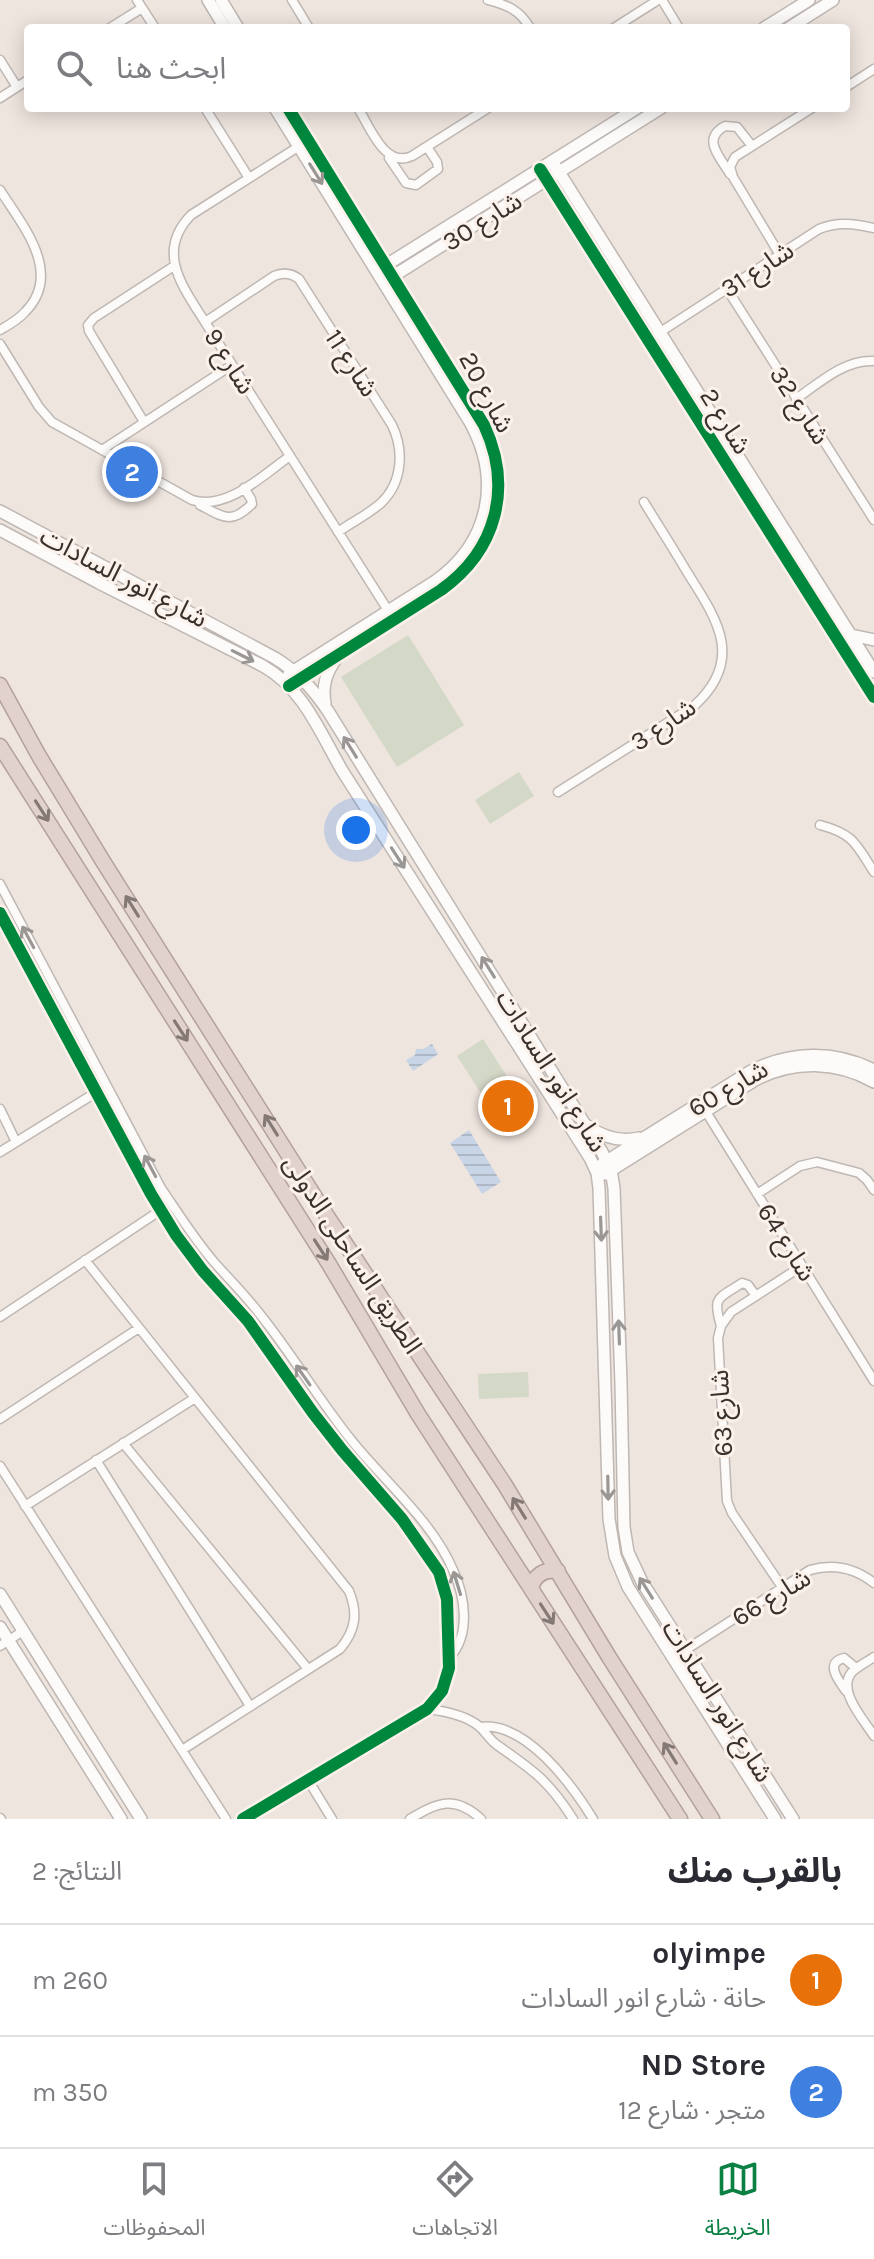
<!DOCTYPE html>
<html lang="ar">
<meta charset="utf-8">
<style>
body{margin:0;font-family:Karla,"Noto Sans Arabic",sans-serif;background:#f7f7f7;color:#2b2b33;direction:rtl}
.you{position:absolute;left:356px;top:830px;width:28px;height:28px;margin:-20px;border:6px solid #fff;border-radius:50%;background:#1a73e8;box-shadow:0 0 0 12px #1a73e833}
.badge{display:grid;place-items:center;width:52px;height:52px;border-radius:50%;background:#0b8043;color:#fff;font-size:26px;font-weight:700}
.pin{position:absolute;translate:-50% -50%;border:4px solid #fff;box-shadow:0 2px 8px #0006}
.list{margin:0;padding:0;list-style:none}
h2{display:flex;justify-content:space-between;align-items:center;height:104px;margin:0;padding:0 32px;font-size:34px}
h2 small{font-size:26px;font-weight:400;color:#7c7c81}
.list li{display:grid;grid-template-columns:52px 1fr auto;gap:24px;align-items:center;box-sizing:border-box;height:112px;padding:0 32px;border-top:2px solid #e1e1e2}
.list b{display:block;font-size:30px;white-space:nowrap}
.list p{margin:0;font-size:26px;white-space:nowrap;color:#7c7c81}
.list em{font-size:26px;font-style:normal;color:#7c7c81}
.icon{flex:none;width:44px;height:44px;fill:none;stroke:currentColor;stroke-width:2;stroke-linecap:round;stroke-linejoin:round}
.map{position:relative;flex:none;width:874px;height:1819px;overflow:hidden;direction:ltr}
.search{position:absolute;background:#fff;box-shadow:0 4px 20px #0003;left:24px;right:24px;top:24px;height:88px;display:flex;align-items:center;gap:20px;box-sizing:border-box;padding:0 28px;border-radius:8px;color:#7c7c81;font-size:30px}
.sheet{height:328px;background:#fff}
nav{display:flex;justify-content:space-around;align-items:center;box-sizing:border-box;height:112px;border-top:2px solid #e1e1e2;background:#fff;font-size:22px;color:#7c7c81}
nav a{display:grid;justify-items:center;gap:4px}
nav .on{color:#0b8043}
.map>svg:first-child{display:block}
</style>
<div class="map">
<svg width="874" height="1819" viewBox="0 0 874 1819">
<defs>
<pattern id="water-rules" width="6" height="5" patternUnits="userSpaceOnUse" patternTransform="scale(2)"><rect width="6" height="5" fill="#c8d5e6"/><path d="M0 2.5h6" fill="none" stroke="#adb7c6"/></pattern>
</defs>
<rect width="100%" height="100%" fill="#efe5df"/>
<path fill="#d4d8c7" d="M408 635 464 725 397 767 341 677Z
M519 772 534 796 490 824 475 800Z
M483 1039 510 1081 484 1098 457 1056Z
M528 1372 529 1397 479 1399 478 1374Z"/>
<path fill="url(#water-rules)" d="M432 1044 438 1054 413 1071 406 1060 415 1055 416 1049H423Z
M469 1130 501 1182 482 1194 450 1143Z"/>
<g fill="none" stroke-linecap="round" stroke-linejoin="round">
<g stroke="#bfb7b2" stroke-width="11">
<path id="street" d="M137 0 155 28
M292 0 309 28
M488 0C507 5 520 10 530 28
M662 0 679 28
M110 28 142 8
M614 28 658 0
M0 60 17 87
M846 87 874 69
M0 98 28 80
M205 108 249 178
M358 108C370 127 385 169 412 156L488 108
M301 145 191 215C155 252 183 287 205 322L391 615
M389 158 406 183 416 185 438 169 437 162 427 147
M730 174C720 157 701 139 725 126L737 127 752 146
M0 190C22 225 64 273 25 312 18 320 9 325 0 330
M780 255 733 177 730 167 735 157 812 108
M727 289 874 520
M205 322 274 276C283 272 291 273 299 279L392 425C404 450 403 482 381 503 369 514 352 522 338 532
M648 340 819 229C839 221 854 224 874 228
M0 344 39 407 52 422 192 500C227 511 263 475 290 456
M796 399C819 383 845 359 874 361
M144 422 89 331 88 325 94 318 174 266
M102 450 232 365
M200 505C223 517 231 525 252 504L251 499 244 488
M558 792 694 706C746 659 716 618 687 572 673 548 658 525 644 502
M820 825C854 834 856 844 874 872
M0 884 161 1188C178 1213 194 1239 214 1262 229 1279 245 1295 259 1313 292 1354 319 1400 352 1441 385 1482 433 1522 453 1570 465 1596 471 1634 450 1657
M0 913 151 1194 176 1235 203 1271 248 1321 313 1413 342 1450 402 1519 439 1572 447 1599 449 1668 442 1691 427 1709 243 1819
M703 1107 874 1381
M0 1109 16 1142
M0 1152 100 1090
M757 1194 800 1166 817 1162 859 1173 867 1180 874 1190
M85 1260 349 1591C358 1613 356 1630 340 1649L182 1750
M0 1317 161 1210
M721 1326C712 1296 718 1299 742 1283L748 1285 756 1296
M0 1419 139 1328
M123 1443 308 1669
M96 1460 250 1706
M0 1466 226 1819
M25 1506 195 1398
M782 1587 732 1513 727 1501 718 1338 721 1326 731 1312 802 1266
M0 1646 23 1631
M874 1657C867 1662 858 1666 852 1672 836 1690 864 1720 874 1736
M673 1658 810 1570C834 1563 855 1568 874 1583
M846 1691C839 1681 824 1663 844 1658L856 1668
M427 1709C445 1711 466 1715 480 1727 486 1733 490 1740 497 1745 533 1770 549 1781 573 1819
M480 1727C526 1721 572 1785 593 1819
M308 1780 332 1819
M0 1818 1 1819
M410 1819C437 1802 455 1795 481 1819"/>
</g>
<g stroke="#bfb7b2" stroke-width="14">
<path id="secondary" d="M208 0 225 28
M221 0 238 28
M764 28 809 0
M789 28 833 0
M275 108 470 422C502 480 490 543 434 582L289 674
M288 108 484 425C513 487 497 550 441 590L297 681
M552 161 874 672
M540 169 874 697
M383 267 637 108
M387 280 661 108
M0 511 275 658C298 672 313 689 328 711L602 1152 611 1170 614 1188 621 1383 624 1527 628 1552 642 1582 793 1819
M0 530 99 583 263 666C304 689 320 733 343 772L590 1158 597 1173 599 1188 609 1519 615 1556 628 1587 775 1819
M851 635 874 640
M325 703C322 686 326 673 336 659
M588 1126C604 1138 620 1142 639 1138
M602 1164 751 1071C791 1051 834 1050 874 1070
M605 1174 755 1080C794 1060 836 1061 874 1082
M0 1594 141 1819
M0 1627 121 1819"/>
</g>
<g stroke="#b4a19b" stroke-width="17">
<path id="highway" d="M0 685 39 756 104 863 327 1216 505 1485 609 1657 712 1819
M0 746 329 1264 418 1414 680 1819
M531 1589C534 1575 544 1569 558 1571"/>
</g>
<use href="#street" stroke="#fdfbfa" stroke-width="8"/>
<use href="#secondary" stroke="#fdfbfa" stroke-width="11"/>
<use href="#highway" stroke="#e1d2ce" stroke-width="14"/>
<g stroke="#fdf2eb" stroke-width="17">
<path id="cycleway" d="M288 108 484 425C513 487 497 550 441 590L289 686
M540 169 874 697
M0 913 151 1194 176 1235 203 1271 248 1321 313 1413 342 1450 402 1519 439 1572 447 1599 449 1668 442 1691 427 1709 243 1819"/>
</g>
<use href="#cycleway" stroke="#00873e" stroke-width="12"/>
</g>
<defs><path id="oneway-shaft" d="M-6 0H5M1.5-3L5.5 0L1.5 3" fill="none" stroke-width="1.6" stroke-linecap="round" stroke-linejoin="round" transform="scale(2)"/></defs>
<g stroke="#9a9694">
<use href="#oneway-shaft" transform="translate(316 174) rotate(58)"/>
<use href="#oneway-shaft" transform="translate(243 656) rotate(27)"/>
<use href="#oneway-shaft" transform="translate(350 747) rotate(-122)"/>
<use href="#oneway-shaft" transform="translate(398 858) rotate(57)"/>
<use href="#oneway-shaft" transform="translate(28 937) rotate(-118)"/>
<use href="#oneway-shaft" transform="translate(488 967) rotate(-122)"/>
<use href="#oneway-shaft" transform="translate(150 1166) rotate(-118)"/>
<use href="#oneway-shaft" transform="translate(601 1229) rotate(88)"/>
<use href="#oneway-shaft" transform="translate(619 1332) rotate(-92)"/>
<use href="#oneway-shaft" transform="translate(303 1375) rotate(-125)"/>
<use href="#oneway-shaft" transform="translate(608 1488) rotate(89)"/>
<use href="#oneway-shaft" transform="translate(457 1583) rotate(-107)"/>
<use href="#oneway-shaft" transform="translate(646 1588) rotate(-122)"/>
</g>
<g stroke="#847975">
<use href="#oneway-shaft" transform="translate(42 811) rotate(57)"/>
<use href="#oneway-shaft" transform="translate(132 906) rotate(-122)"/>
<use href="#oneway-shaft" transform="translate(181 1031) rotate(57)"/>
<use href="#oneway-shaft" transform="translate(271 1125) rotate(-122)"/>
<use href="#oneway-shaft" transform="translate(321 1250) rotate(57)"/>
<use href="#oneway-shaft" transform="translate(519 1508) rotate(-122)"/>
<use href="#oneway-shaft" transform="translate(547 1614) rotate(57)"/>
<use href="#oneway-shaft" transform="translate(670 1753) rotate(-122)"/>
</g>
<g text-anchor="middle" stroke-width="6" stroke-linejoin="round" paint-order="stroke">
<g font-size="26" fill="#38312d" stroke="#fdf2eb">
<text transform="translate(482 221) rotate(-32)" y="9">شارع 30</text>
<text transform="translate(757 269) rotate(-33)" y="9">شارع 31</text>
<text transform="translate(230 361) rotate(58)" y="9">شارع 9</text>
<text transform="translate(352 363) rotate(57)" y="9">شارع 11</text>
<text transform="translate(487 392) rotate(62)" y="9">شارع 20</text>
<text transform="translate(800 405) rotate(57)" y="9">شارع 32</text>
<text transform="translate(726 421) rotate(58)" y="9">شارع 2</text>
<text transform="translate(124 577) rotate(28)" y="9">شارع انور السادات</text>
<text transform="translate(663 724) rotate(-34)" y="9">شارع 3</text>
<text transform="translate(552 1071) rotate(58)" y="9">شارع انور السادات</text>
<text transform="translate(728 1088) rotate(-30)" y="9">شارع 60</text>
<text transform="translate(787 1242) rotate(58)" y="9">شارع 64</text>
<text transform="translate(353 1254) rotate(57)" y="9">الطريق الساحلى الدولى</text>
<text transform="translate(721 1413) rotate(-93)" y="9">شارع 63</text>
<text transform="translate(771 1597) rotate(-31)" y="9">شارع 66</text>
<text transform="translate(718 1701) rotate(58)" y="9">شارع انور السادات</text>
</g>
</g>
</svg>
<div class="you"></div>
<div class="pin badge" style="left:508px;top:1106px;background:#e8710a">1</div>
<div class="pin badge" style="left:132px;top:472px;background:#3f7fe0">2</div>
<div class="search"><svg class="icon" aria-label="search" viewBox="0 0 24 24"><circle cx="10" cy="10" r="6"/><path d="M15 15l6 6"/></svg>ابحث هنا</div>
</div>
<section class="sheet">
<h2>بالقرب منك<small>النتائج: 2</small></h2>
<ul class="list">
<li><span class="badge" style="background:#e8710a">1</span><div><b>olyimpe</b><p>حانة · شارع انور السادات</p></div><em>260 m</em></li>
<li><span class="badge" style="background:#3f7fe0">2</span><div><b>ND Store</b><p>متجر · شارع 12</p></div><em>350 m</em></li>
</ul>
</section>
<nav>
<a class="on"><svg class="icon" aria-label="map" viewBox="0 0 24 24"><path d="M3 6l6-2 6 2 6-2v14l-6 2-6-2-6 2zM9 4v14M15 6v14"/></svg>الخريطة</a>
<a><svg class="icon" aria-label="directions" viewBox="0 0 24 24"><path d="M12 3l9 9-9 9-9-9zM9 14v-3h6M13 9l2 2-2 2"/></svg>الاتجاهات</a>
<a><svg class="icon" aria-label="saved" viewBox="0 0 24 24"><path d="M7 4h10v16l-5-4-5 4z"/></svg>المحفوظات</a>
</nav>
